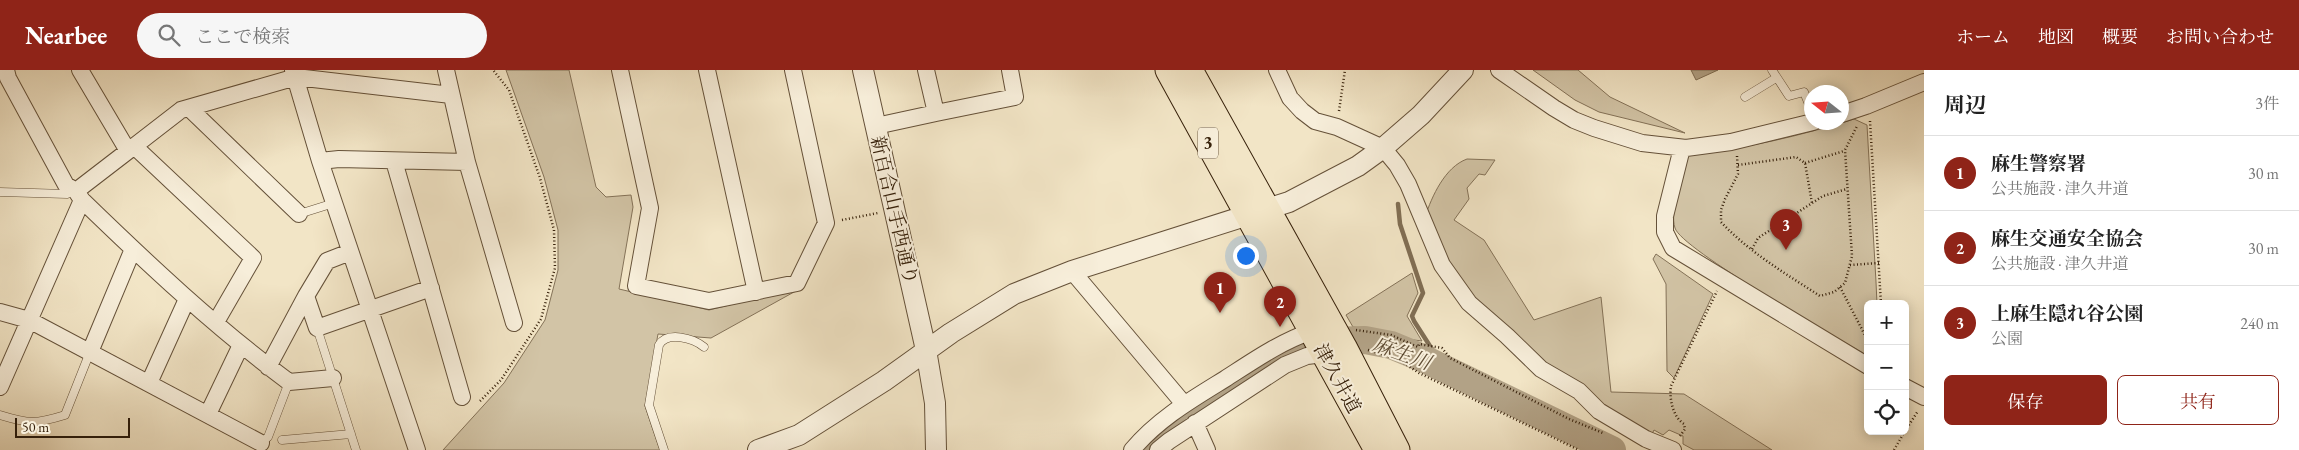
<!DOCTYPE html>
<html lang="ja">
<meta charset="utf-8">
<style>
body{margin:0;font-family:"EB Garamond","Noto Serif JP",serif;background:#f6f6f6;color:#222}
.controls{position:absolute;right:15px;bottom:15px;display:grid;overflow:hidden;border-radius:8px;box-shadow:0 2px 12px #0003}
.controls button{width:45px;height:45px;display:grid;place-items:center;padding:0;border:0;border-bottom:1px solid #e0e0e0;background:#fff;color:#222;font:25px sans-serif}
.compass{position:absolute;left:1804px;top:15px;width:45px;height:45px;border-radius:50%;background:#fff;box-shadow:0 2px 12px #0003;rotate:287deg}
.scale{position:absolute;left:15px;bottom:12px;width:115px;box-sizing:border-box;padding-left:5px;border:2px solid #36200a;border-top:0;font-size:14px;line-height:18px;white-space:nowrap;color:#36200a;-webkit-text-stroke:4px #f7eeda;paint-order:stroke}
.you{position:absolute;left:1245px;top:185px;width:18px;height:18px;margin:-12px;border:4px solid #fff;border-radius:50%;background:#1a73e8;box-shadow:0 0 0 8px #1a73e833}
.badge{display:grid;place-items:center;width:32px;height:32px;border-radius:50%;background:#8f2418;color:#fff;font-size:16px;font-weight:700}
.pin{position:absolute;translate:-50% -41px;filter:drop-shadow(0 1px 2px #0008)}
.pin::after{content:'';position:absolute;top:26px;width:18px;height:15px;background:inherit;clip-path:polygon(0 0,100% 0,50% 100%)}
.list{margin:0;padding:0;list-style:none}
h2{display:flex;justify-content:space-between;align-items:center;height:65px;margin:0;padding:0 20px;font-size:21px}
h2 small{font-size:16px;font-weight:400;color:#767676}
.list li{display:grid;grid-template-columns:32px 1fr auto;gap:15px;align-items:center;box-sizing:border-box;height:75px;padding:0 20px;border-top:1px solid #e0e0e0}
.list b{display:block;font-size:19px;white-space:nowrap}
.list p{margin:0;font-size:16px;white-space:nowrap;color:#767676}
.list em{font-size:16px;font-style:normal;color:#767676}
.actions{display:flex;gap:10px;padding:15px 20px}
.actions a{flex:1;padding:11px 0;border:1px solid #8f2418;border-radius:8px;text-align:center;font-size:18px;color:#8f2418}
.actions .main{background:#8f2418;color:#fff}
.icon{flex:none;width:28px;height:28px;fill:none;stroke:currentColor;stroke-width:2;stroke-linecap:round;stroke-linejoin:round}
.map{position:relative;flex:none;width:1924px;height:380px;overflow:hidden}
header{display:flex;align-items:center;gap:30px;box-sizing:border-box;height:70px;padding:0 25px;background:#8f2418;color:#fff}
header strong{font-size:24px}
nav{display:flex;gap:28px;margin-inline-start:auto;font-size:18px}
.search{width:350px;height:45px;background:#f6f6f6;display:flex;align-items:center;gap:12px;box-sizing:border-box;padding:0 18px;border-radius:28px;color:#767676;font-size:19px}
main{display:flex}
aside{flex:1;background:#fff}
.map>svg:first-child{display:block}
</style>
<header>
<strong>Nearbee</strong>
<div class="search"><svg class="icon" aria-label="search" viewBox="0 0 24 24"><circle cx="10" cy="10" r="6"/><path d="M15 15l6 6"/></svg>ここで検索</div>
<nav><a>ホーム</a><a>地図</a><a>概要</a><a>お問い合わせ</a></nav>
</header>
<main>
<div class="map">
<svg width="1924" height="380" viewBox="0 0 1924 380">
<rect width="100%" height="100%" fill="#f2e5c6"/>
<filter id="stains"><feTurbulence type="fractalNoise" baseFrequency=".004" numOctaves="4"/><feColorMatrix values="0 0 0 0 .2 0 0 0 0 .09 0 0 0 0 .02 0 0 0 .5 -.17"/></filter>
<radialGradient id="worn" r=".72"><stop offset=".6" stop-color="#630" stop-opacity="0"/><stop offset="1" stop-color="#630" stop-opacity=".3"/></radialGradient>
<path fill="#d2c4a6" stroke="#847258" d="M506 0H569L596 117 606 127 631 125 633 137 619 219 709 240 803 217 711 268 658 264 645 336 660 380H443L504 313 545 250 558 200V160L544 107Z
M1533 0H1578L1610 27 1685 63 1599 42 1575 30Z
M1854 49 1867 55 1876 212 1877 234H1868V286C1839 269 1681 179 1675 158 1669 141 1684 103 1688 84 1746 79 1799 66 1854 49Z
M1467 89 1495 90 1485 105 1479 104 1467 118 1469 129 1454 150 1484 170 1534 250 1601 227 1611 322 1684 324 1772 380H1694L1683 374V366L1669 360 1663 365 1654 360 1652 364 1645 361 1554 302 1459 215 1425 147C1432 126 1445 97 1467 89Z
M1656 184 1713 224 1674 308 1667 301 1666 214 1653 189Z
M1412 203 1418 223 1407 246 1422 271C1399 269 1377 259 1353 257L1346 245Z"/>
<path fill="#b2a286" stroke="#806e54" d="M1691 0H1718L1696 10Z"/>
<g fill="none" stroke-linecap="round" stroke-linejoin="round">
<path stroke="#806e54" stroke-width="4.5" d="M1398 134 1400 154 1423 223 1412 246 1414 251 1444 298"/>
<path stroke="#b2a286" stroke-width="28" d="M1146 380 1150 374 1171 355 1296 281 1325 271 1365 270 1391 275 1420 287 1612 380"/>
<g stroke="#655139" stroke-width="9">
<path id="service" d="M1772 0 1789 26 1804 22 1812 42
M1745 27 1776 8
M0 122 67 124 75 121
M299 144 334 133
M317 258 356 380
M0 345C29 354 36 354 65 345L90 282
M282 370 351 364
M261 373 268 367 289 312
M664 380 649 335 659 275C667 261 693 268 704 277"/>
</g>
<g stroke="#655139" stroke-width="18">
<path id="minor" d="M6 0 8 8 66 115 76 121 82 130C148 194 215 257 289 312L333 308
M293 0 320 91 339 89 467 92
M446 0 467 92 514 253
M620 0 650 138 636 216 709 231 797 213 826 153 793 0
M707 0 756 222
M1277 0 1290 28 1302 41 1315 51 1337 57 1383 78 1397 95 1408 114 1442 195 1469 233 1507 266 1541 299 1579 321 1599 341 1646 369 1673 380
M1499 0 1554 38 1574 50 1594 58 1642 73 1686 78 1731 72 1813 52
M189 38 299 144
M936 43 1015 27 1010 0
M1842 44 1866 36 1924 12
M876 56 936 43 926 0
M134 76 253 188 216 252
M1682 78 1665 146V162L1673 178 1868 296
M128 81 181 40 296 7 451 25
M320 91 417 380
M394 91 462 327
M76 121 128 81 80 0
M1072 201 1184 334
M306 226 327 191 350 182
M0 242 29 250 261 373
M90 282 133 179
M268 297 306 226 317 258 431 218
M149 313 187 229
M0 317 82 130
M1905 317 1924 327
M208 344 241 275
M1195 353 1207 380
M1132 380C1158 349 1191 330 1225 309 1253 291 1280 272 1312 261
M1158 380 1169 371 1285 295 1307 286 1324 284"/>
</g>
<g stroke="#655139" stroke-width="22">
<path id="tertiary" d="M863 0 926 280 935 333 936 380
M758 380 799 365 884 311 951 263 1014 224 1072 201 1289 132 1358 96 1383 78 1421 45 1463 0"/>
</g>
<g stroke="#36200a" stroke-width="27">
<path id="primary" d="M1168 0 1377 380
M1190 0 1344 277 1397 380"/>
</g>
<path stroke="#36200a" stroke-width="2.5" stroke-dasharray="1 2.5" stroke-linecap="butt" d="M1339 41 1345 0
M1870 51 1881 234
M1737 86 1738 104 1725 129 1721 140V152C1749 182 1786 204 1820 226L1834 222 1845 213 1852 186 1845 80 1857 56
M1805 93 1844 81
M1738 95 1796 87 1805 93 1812 133
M842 150 878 143
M1752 179 1758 168 1823 126 1847 119
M1850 195 1879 193
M1840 217 1868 271
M1356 260 1391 265 1418 277 1419 274 1442 278 1450 288 1569 349 1603 363
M1368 280 1398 289 1419 303 1579 380
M480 331 501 310 541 249 555 198 554 160 540 108 509 20 493 0
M1905 361 1918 341
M1680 366 1685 359 1684 354C1673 347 1669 329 1671 316L1717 221
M1894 380 1905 361"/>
<use href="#service" stroke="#f7eeda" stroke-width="8"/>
<use href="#minor" stroke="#f7eeda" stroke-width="16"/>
<use href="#tertiary" stroke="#f7eeda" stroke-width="20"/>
<use href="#primary" stroke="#f2e5c6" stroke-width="25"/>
</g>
<g text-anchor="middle" stroke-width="4" stroke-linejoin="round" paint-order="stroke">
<rect fill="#f7eeda" stroke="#705e48" stroke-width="1" x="1198" y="57.5" width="20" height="31" rx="4"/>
<g font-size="18" font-weight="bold" fill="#36200a">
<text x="1208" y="79">3</text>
</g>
<g font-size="19" fill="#36200a" stroke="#f7eeda">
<text transform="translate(895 140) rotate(77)" y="7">新百合山手西通り</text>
<text transform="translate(1338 308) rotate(61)" y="7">津久井道</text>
</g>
<g font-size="20" font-style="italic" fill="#614e35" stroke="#f7eeda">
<text transform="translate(1402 283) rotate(20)" y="7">麻生川</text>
</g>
</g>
<rect width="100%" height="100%" filter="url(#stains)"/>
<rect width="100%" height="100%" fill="url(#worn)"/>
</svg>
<div class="controls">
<button>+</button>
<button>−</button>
<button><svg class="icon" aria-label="locate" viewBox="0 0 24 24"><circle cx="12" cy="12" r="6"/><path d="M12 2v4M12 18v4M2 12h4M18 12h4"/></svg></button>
</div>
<svg class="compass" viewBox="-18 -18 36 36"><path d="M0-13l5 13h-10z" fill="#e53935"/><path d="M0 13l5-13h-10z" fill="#767676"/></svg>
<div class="scale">50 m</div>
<div class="you"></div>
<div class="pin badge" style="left:1220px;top:243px">1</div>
<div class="pin badge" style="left:1280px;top:257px">2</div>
<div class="pin badge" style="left:1786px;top:180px">3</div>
</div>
<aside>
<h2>周辺<small>3件</small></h2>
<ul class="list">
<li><span class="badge">1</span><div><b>麻生警察署</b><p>公共施設 · 津久井道</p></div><em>30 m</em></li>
<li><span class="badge">2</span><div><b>麻生交通安全協会</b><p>公共施設 · 津久井道</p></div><em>30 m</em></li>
<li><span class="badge">3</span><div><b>上麻生隠れ谷公園</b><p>公園</p></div><em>240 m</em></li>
</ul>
<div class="actions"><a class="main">保存</a><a>共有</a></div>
</aside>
</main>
